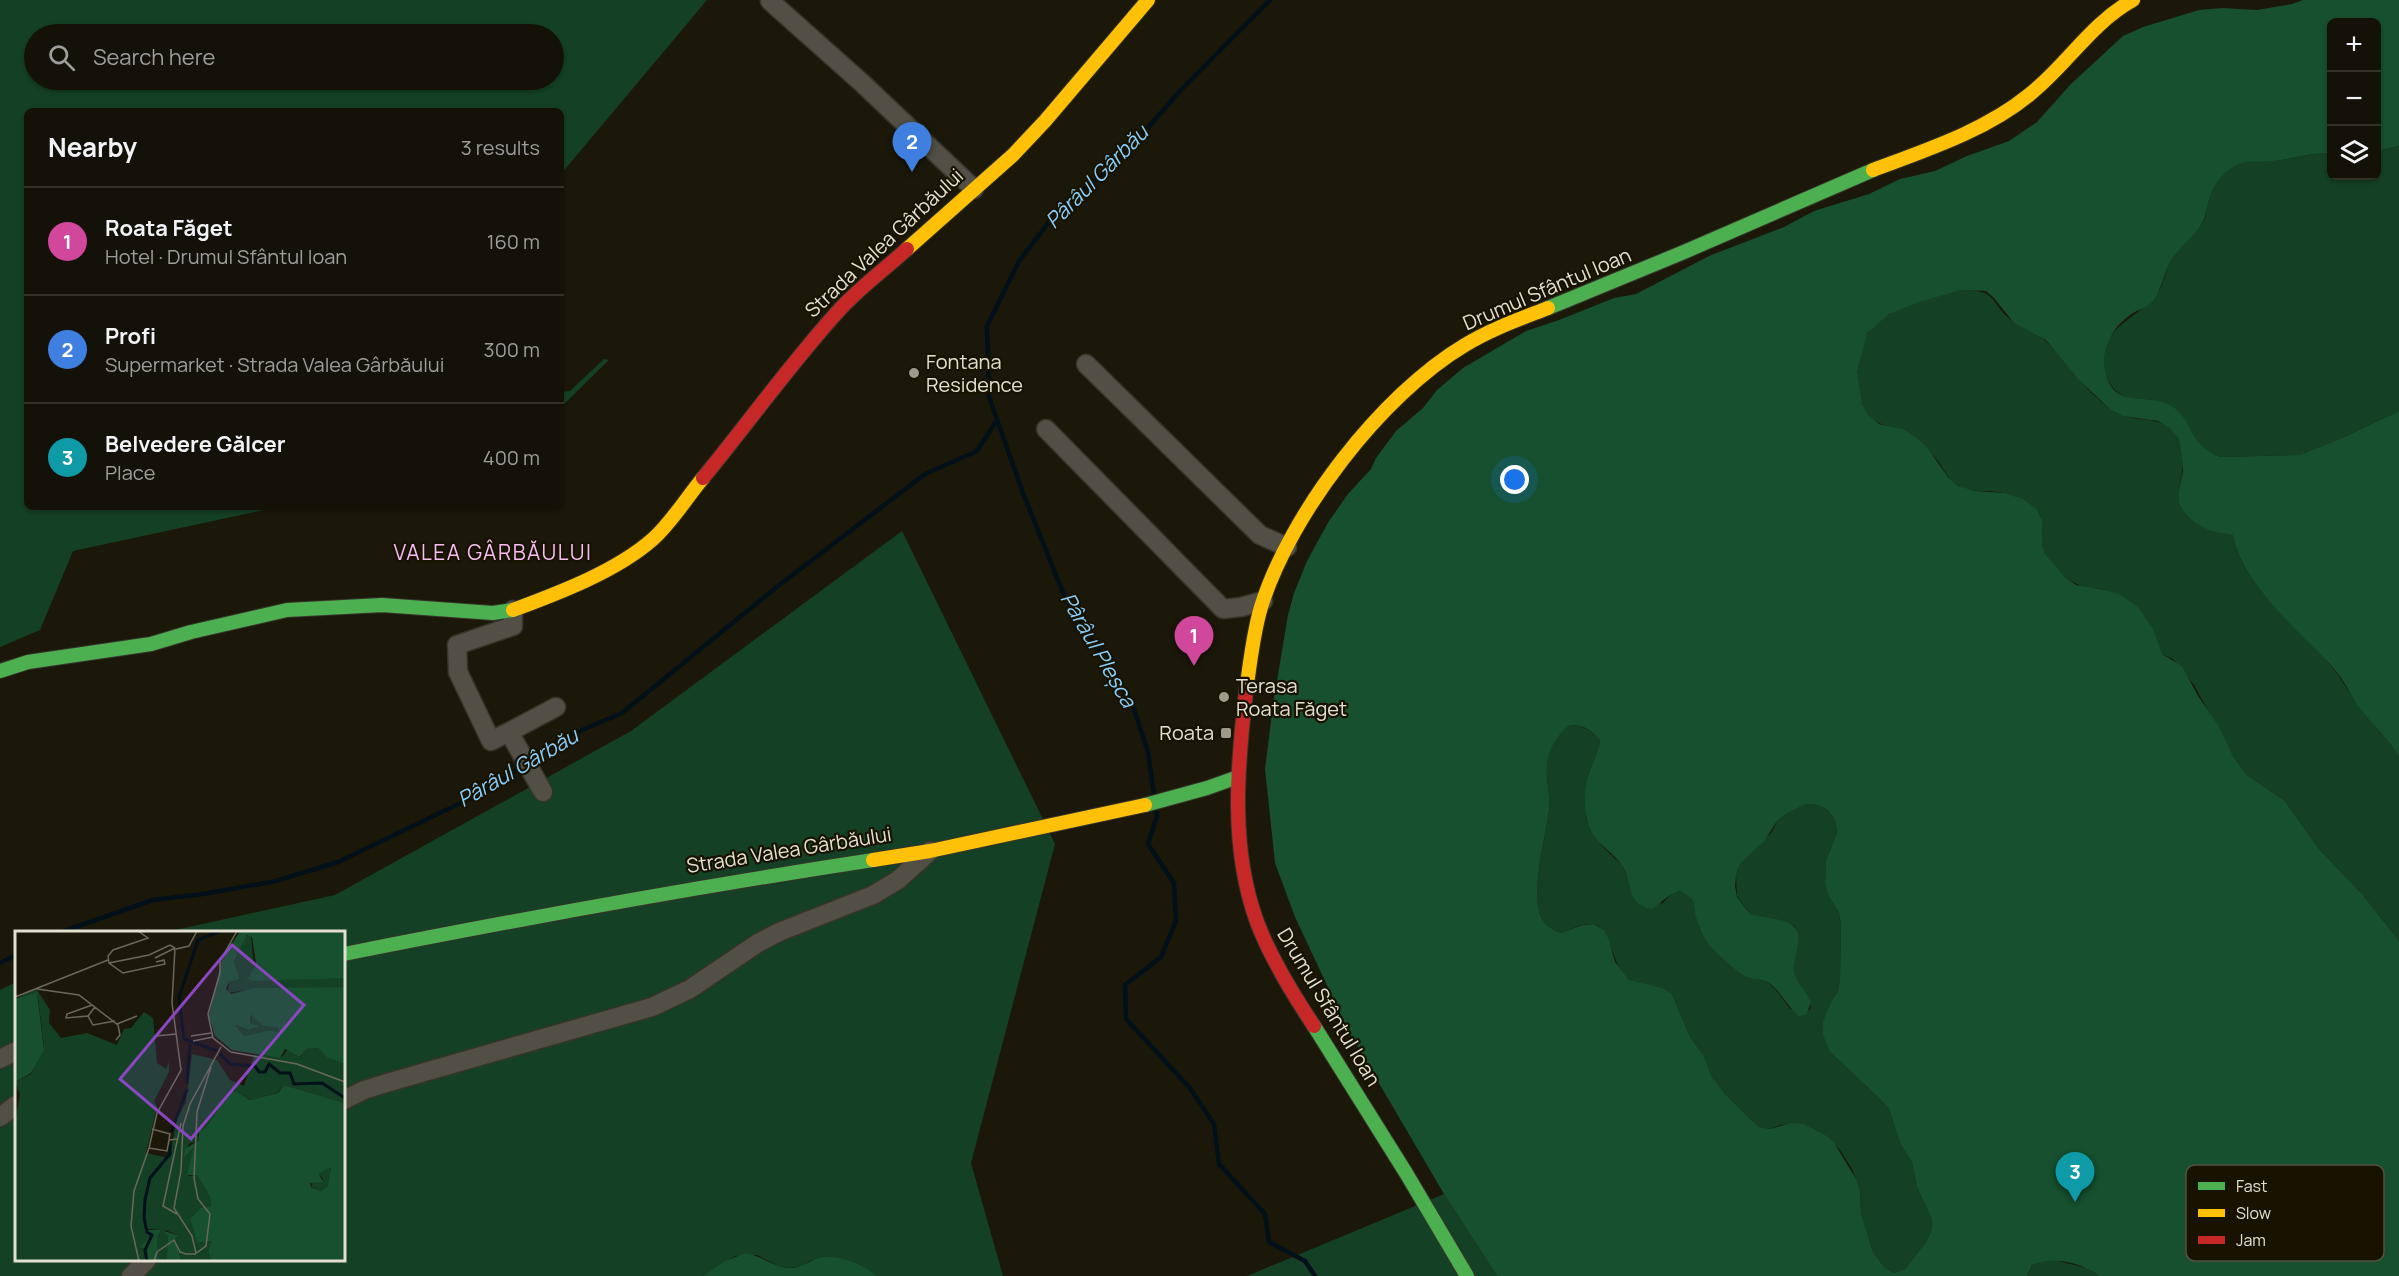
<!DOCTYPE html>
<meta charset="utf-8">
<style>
body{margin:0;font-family:Manrope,sans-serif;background:#212016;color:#f1f3f6}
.controls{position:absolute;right:18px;top:18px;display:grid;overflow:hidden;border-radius:9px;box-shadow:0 2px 4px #0004}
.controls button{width:54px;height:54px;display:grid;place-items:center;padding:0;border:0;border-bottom:2px solid #333229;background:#141208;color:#f1f3f6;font:30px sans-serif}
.you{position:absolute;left:1515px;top:480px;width:21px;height:21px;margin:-15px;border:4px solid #fff;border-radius:50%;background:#1a73e8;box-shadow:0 0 0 9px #1a73e833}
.badge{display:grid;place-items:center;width:39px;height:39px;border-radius:50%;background:#9d9a8b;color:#fff;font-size:20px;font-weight:700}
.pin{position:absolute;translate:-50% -50px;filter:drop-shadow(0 2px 3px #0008)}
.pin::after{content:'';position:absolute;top:32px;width:21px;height:18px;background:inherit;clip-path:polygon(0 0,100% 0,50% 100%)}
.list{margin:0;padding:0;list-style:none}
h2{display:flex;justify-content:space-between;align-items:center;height:78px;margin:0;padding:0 24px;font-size:26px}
h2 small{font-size:20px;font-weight:400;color:#9d9e9c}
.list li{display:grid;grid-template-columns:39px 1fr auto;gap:18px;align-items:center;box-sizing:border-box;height:108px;padding:0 24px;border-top:2px solid #333229}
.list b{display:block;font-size:22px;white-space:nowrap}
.list p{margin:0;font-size:20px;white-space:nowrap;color:#9d9e9c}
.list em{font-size:20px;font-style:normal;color:#9d9e9c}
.icon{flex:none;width:33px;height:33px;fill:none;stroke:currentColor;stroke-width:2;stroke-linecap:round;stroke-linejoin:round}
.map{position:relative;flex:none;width:2399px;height:1276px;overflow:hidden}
.search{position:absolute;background:#141208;box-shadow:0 2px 4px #0004;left:24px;top:24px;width:540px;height:66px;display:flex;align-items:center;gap:15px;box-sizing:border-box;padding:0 21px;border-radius:33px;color:#9d9e9c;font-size:22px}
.panel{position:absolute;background:#141208;box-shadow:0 2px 4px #0004;left:24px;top:108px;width:540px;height:402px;border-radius:9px}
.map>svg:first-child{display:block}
</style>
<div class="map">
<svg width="2399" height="1276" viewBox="0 0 2399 1276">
<rect width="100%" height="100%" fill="#1b180a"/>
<path fill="#144025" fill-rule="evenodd" d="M0 0H707L561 174V111H27V507H278L73 551 40 630 0 647ZM34 34H554V80H34Z
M2399 146V411L2342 438 2299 455 2220 457C2198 448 2200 444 2188 427 2185 421 2158 403 2152 400 2148 399 2142 400 2138 400 2122 398 2110 389 2105 373 2092 329 2139 320 2158 292 2164 283 2166 269 2172 259 2181 245 2195 234 2204 220 2206 217 2206 212 2207 207 2210 191 2219 175 2233 166 2247 158 2267 163 2282 160 2299 157 2314 152 2331 154L2332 176H2376L2377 151Z
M1961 290C1999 290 1988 301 2012 321 2022 329 2037 332 2047 342 2067 362 2081 386 2103 403 2109 408 2115 413 2122 415 2142 423 2168 415 2179 439 2188 459 2178 482 2179 503L2224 533 2233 535C2239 583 2306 635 2335 671 2341 678 2345 687 2351 694 2365 713 2379 731 2394 749L2399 757V941L2363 895 2319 849 2285 801 2247 775 2233 756 2194 685 2173 659 2162 654C2154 644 2112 593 2105 590 2100 588 2092 589 2087 588 2070 583 2053 569 2045 554 2037 539 2049 520 2034 507 2023 497 2004 492 1988 491 1978 491 1966 491 1957 485 1948 479 1944 469 1938 461 1931 453 1923 445 1915 438 1901 424 1879 429 1868 415 1860 405 1858 389 1857 376 1857 364 1861 342 1868 332 1882 310 1936 294 1961 290Z
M604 359 609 360 561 407V392L570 391Z
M902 531 1055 844 971 1163 1003 1276H877L844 1259 811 1260 801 1266 789 1268 779 1266 757 1255 735 1256 703 1276H0V990L16 982V1260H344V932H166L335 895 631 731Z
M1570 725C1584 726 1591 730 1600 740L1599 751 1589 772 1587 783 1586 818 1590 830 1605 849 1622 865 1627 876 1662 904 1670 895 1680 891 1690 896 1696 907V918L1700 929 1713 949 1744 975 1767 982 1776 990 1790 1009 1810 1010C1814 995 1799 990 1795 977 1789 957 1804 945 1794 926L1773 918H1761L1750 914 1737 896 1736 875 1740 864 1772 832 1777 821 1786 814 1806 804 1818 805 1828 810 1835 820 1837 832 1826 861 1825 884 1827 893 1839 913 1841 925 1840 978 1838 991 1832 1000 1830 1052 1881 1100 1889 1109 1900 1143 1912 1163 1917 1187 1932 1220 1931 1232 1926 1242 1905 1269 1894 1273 1885 1268 1873 1252 1861 1213 1860 1190 1852 1169 1840 1150 1824 1134 1804 1124 1781 1125 1770 1129 1759 1127 1726 1095 1712 1077 1704 1056 1690 1037 1672 994C1661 990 1637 986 1628 979 1611 966 1612 925 1592 924 1581 923 1571 930 1561 933 1550 929 1542 923 1539 911 1533 882 1545 840 1549 810 1551 791 1543 773 1549 754 1553 742 1560 733 1570 725Z
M1444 1194 1497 1276H1247Z
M2054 1260 2087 1268 2099 1276H2027L2032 1265 2042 1261Z"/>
<path fill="#16502e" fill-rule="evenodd" d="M2303 0H2399V146L2377 151 2376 22H2332L2331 154C2314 152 2299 157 2282 160 2267 163 2246 158 2233 167 2220 175 2211 189 2208 204 2206 210 2206 216 2203 221 2196 235 2183 244 2174 256 2165 269 2163 285 2155 298 2150 306 2142 308 2133 313 2114 325 2100 348 2105 371 2114 411 2146 391 2171 406 2194 419 2186 443 2220 457L2299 455 2342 438 2399 411V757C2389 740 2374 726 2362 711 2352 698 2345 681 2334 669 2303 635 2239 581 2233 535L2211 531 2195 523 2185 513 2179 503V491L2183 471 2182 456 2179 439 2170 428 2158 421 2123 416 2111 410 2079 380 2046 340 2014 323 1994 298 1986 291 1961 290 1919 302 1889 314 1867 333 1857 372 1862 404 1868 415 1879 424 1903 429 1914 436 1926 446 1948 477 1958 486 1975 491 2005 493 2023 499 2037 509 2042 520V544L2045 554 2065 577 2076 585 2105 590 2121 595 2139 608 2153 629 2162 654 2182 666 2198 696 2218 725 2233 756 2247 775 2285 801 2319 849 2363 895 2399 941V1276H2099C2081 1262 2053 1256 2032 1265L2027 1276H1497L1444 1194 1349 1032 1295 917 1275 863 1265 769 1273 705 1288 615 1294 593 1307 561 1329 521 1348 494 1371 469 1376 458 1396 431 1423 408 1437 390 1463 368 1526 331 1559 320 1614 298 1636 294 1709 256 1784 227 1814 211 1869 194 1900 179 1935 171 1967 156 2009 141 2037 122 2071 84 2123 36 2143 27 2199 10 2223 8 2257 10 2292 4ZM1570 725C1584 725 1591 730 1600 740 1599 752 1594 759 1590 770 1584 785 1583 814 1590 829 1597 845 1615 853 1623 867 1634 887 1626 904 1652 909L1670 895 1680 891C1699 900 1692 905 1697 921 1700 930 1706 942 1713 949 1721 957 1735 970 1745 976 1752 979 1761 979 1767 982 1780 989 1787 1007 1799 1016L1806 1015 1811 1003C1808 991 1796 985 1794 971 1793 962 1797 954 1798 944 1803 916 1768 920 1750 914L1737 897 1735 886 1736 875 1740 864 1765 840 1777 821 1786 814 1806 804 1818 805 1828 810 1835 820 1837 832 1826 861 1825 884 1827 893 1839 913 1841 925 1840 978 1838 991 1832 1000 1823 1022V1034L1830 1052 1881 1100 1889 1109 1900 1143 1912 1163 1917 1187 1932 1220 1931 1232 1926 1242 1905 1269 1894 1273 1885 1268 1873 1252 1861 1213 1860 1190 1856 1179 1833 1141 1824 1134 1804 1124 1792 1123 1770 1129 1759 1127 1726 1095 1712 1077 1704 1056 1690 1037 1672 994 1662 988 1629 980 1615 962 1609 940 1604 930 1594 924 1583 925 1561 933C1550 929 1542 923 1539 911 1533 881 1545 840 1549 810 1551 791 1543 773 1549 755 1553 742 1560 733 1570 725Z
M746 1253C762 1256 775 1268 790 1268 800 1268 807 1262 816 1259 836 1252 862 1264 877 1276H703L725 1261Z"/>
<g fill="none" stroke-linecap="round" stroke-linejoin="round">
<path stroke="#021019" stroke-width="4.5" d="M529 761 561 739 622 713 778 586 925 474 977 451 997 420
M1154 794 1148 752 1133 706 1064 595 1023 493 989 397 987 326 1019 261 1059 209 1115 165 1180 91 1270 0
M1156 811 1157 816 1148 844 1174 883 1176 921 1161 957 1125 985 1126 1019 1190 1088 1214 1124 1219 1164 1265 1214 1269 1242 1305 1261 1315 1276
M61 932 153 900 203 894 276 881 338 862 492 788 522 766
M0 963 16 955"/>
<g stroke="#36342b" stroke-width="21">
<path id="street" d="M770 1 862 83 974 189
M1086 364 1260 535 1287 547
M1046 429 1223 609 1241 607 1263 601
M513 610V626L457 645 458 672 491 741 509 732 543 792
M509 732 556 707
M0 1059 16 1051
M344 1100 364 1090 390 1082 652 1007 690 989 758 943 779 932 873 895 898 880 930 851
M0 1117 16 1105
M131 1276 147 1260"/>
</g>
<g stroke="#36342b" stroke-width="16">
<path id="fast" d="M1548 308 1684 252 1873 170
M0 671 28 662 151 644 191 632 287 610 382 605 493 613 513 610
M1145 805 1207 788 1238 777
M344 954C520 919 696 887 873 860
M1314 1026 1406 1173 1467 1276"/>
</g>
<g stroke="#36342b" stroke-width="16">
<path id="slow" d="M1873 170C1926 150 1985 131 2029 95 2067 65 2090 24 2133 0
M907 249 1013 155 1045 121 1148 0
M513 610C559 593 617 571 653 539 672 522 687 497 703 478
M1246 692C1250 663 1253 634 1261 607 1290 514 1381 395 1465 345 1491 329 1520 319 1548 308
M873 860 930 851 1145 805"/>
</g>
<g stroke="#36342b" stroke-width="16">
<path id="jam" d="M703 478C750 421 792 361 842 307 862 286 886 268 907 249
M1246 692C1237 768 1230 848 1257 922 1271 959 1292 993 1314 1026"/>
</g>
<use href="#street" stroke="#525046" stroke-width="18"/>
<use href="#fast" stroke="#4caf50" stroke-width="14"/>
<use href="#slow" stroke="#ffc107" stroke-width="14"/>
<use href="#jam" stroke="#c62828" stroke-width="14"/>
</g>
<g fill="#9d9a8b" stroke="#181300" stroke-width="2">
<circle cx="914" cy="373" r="6"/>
<circle cx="1224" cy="697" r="6"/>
<rect x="1220" y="727" width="12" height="12" rx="3"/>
</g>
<g text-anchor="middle" stroke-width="4.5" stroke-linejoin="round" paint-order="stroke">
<g font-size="20" fill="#e3e0d1" stroke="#181300">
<text transform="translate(884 243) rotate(-43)" y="7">Strada Valea Gârbăului</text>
<text transform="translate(1547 289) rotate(-23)" y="7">Drumul Sfântul Ioan</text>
<text transform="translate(789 850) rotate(-9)" y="7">Strada Valea Gârbăului</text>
<text transform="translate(1329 1007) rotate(59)" y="7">Drumul Sfântul Ioan</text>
</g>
<g font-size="20" fill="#e3e0d1" stroke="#181300" text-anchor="start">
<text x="926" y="369">Fontana<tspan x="926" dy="23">Residence</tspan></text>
<text x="1236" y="693">Terasa<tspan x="1236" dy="23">Roata Făget</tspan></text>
<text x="1214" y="740" text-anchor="end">Roata</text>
</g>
<g font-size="21" font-style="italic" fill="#87cefd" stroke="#181300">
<text transform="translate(1097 177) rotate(-45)" y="7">Pârâul Gârbău</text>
<text transform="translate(1098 650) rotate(60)" y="7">Pârâul Pleșca</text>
<text transform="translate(518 768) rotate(-30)" y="7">Pârâul Gârbău</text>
</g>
<g font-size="21" letter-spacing="1.5" fill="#f7bcf4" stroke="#181300">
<text x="493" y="560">VALEA GÂRBĂULUI</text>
</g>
</g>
<g transform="translate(15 931)">
<rect width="330" height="330" fill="#1b180a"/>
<path d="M236 4 239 38 234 46 225 48 219 31 231 5ZM231 47H330V56L238 58 213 62 214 51ZM21 57 35 79 34 92 46 107 72 102 102 114 109 98 116 97 129 81 138 87 142 132 151 138 154 131V141L139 170 142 176 131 222 154 227 162 188 171 171 177 123 202 129 215 149 229 155 239 124 267 126 273 118 286 126 290 118 303 117 314 127 330 133V172L269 154 262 162 236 169 219 159 210 165 190 199 183 202 184 209 174 213 168 225 179 216 173 245 182 244 195 266 196 275 185 277 175 288 182 312 196 310 193 320 197 330H166L160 307 165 305 150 299 153 306V329L144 330 142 308 146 299 133 298 131 290 130 300 135 305 126 317 131 319 132 330H0V191L5 163 0 151 16 143 29 116 23 66 18 62 0 68ZM237 84 248 95 263 97 265 102 255 99 229 105 220 94 232 99 246 95 235 92ZM316 235 314 255 306 260 297 256 296 251H305L308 248 304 243Z" fill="#144025"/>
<path d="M225 0H330V47L236 50 231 47 214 51 211 58 216 63 239 57 330 56V133L313 127 303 117 291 118 285 126 270 118 265 127 217 119 200 105 194 85 206 31ZM232 4 237 6 241 32 234 46 225 48 219 31ZM236 84 248 95 263 97 265 102 255 99 229 105 220 94 233 99 246 95 235 92ZM22 61 29 119 16 142 0 151V68ZM269 154 330 172V330H197L193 320 196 310 182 312 175 288 185 277 196 275 195 266 182 244H172L179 216 168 227 170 218 184 209V199L190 198 214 161 221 160 235 169 263 162ZM316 236 313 255 306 260 296 256 295 252 308 251 304 243ZM132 289 133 299H146L142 308 144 330H132L131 319 125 316 135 305 130 300ZM149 300 165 305 160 307 166 330H152L153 306Z" fill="#16502e" fill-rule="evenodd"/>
<path fill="none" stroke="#021019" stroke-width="3" d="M202 120 169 108 164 66 183 9 206 0M205 123 215 133 240 135 244 141H250L254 133 265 142H275L279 153 307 152 330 167M172 153 175 113M156 201 172 158M132 330 130 319 137 304 132 301 129 287 130 269 135 247 155 223V214"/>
<path fill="none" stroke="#6b685a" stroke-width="1.5" d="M123 0 133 7 98 19 93 25 94 32 108 42 150 33 149 29 141 31M222 0 205 30V42L193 83 198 107 216 121 282 133 330 151M161 18 174 15 182 0M140 27 160 17M94 32 134 24 155 14 160 17M22 58 64 64 103 94 105 104 101 109M0 66 93 29M77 74 52 83 51 87 73 85 80 76M73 85 78 94 100 90M102 93 122 85M141 105 161 103M176 105 196 102M178 110 198 106M137 198 155 203 154 208M134 217 152 220 154 209 162 208M162 283 148 275 166 192M181 322 177 305 159 277 166 240 168 195 175 173 206 116M124 330 116 295 119 260 134 217 142 182 166 139 157 72 160 17M139 330 142 321 159 309 165 321 171 323H180L191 315 195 283 183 268 179 247 182 181 196 136"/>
<path fill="#8b47c2" fill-opacity="0.15" stroke="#8b47c2" stroke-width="3" d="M217 14 289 74 176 208 105 148Z"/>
<rect width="330" height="330" fill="none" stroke="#e3e0d1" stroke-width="3"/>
</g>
<rect x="2186" y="1165" width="198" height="96" rx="9" fill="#181300" stroke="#55503f" stroke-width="1.5"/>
<rect x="2198" y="1182" width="27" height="8" fill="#4caf50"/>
<rect x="2198" y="1209" width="27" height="8" fill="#ffc107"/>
<rect x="2198" y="1236" width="27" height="8" fill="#c62828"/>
<g font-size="16" fill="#e3e0d1">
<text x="2236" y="1192">Fast</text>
<text x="2236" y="1219">Slow</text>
<text x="2236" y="1246">Jam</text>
</g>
</svg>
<div class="controls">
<button>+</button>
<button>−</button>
<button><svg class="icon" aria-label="layers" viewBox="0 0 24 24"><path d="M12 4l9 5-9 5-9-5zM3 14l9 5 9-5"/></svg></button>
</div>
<div class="you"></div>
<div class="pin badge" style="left:1194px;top:666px;background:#d1479c">1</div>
<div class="pin badge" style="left:912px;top:172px;background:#3f7fe0">2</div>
<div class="pin badge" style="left:2075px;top:1202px;background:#0f9aa8">3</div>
<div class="search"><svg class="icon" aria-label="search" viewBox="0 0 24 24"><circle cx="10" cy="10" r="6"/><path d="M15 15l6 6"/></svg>Search here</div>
<section class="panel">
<h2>Nearby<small>3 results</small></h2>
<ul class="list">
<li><span class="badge" style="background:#d1479c">1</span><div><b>Roata Făget</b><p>Hotel · Drumul Sfântul Ioan</p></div><em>160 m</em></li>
<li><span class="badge" style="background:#3f7fe0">2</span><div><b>Profi</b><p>Supermarket · Strada Valea Gârbăului</p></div><em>300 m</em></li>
<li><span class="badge" style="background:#0f9aa8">3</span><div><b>Belvedere Gălcer</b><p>Place</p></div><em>400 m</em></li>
</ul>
</section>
</div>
